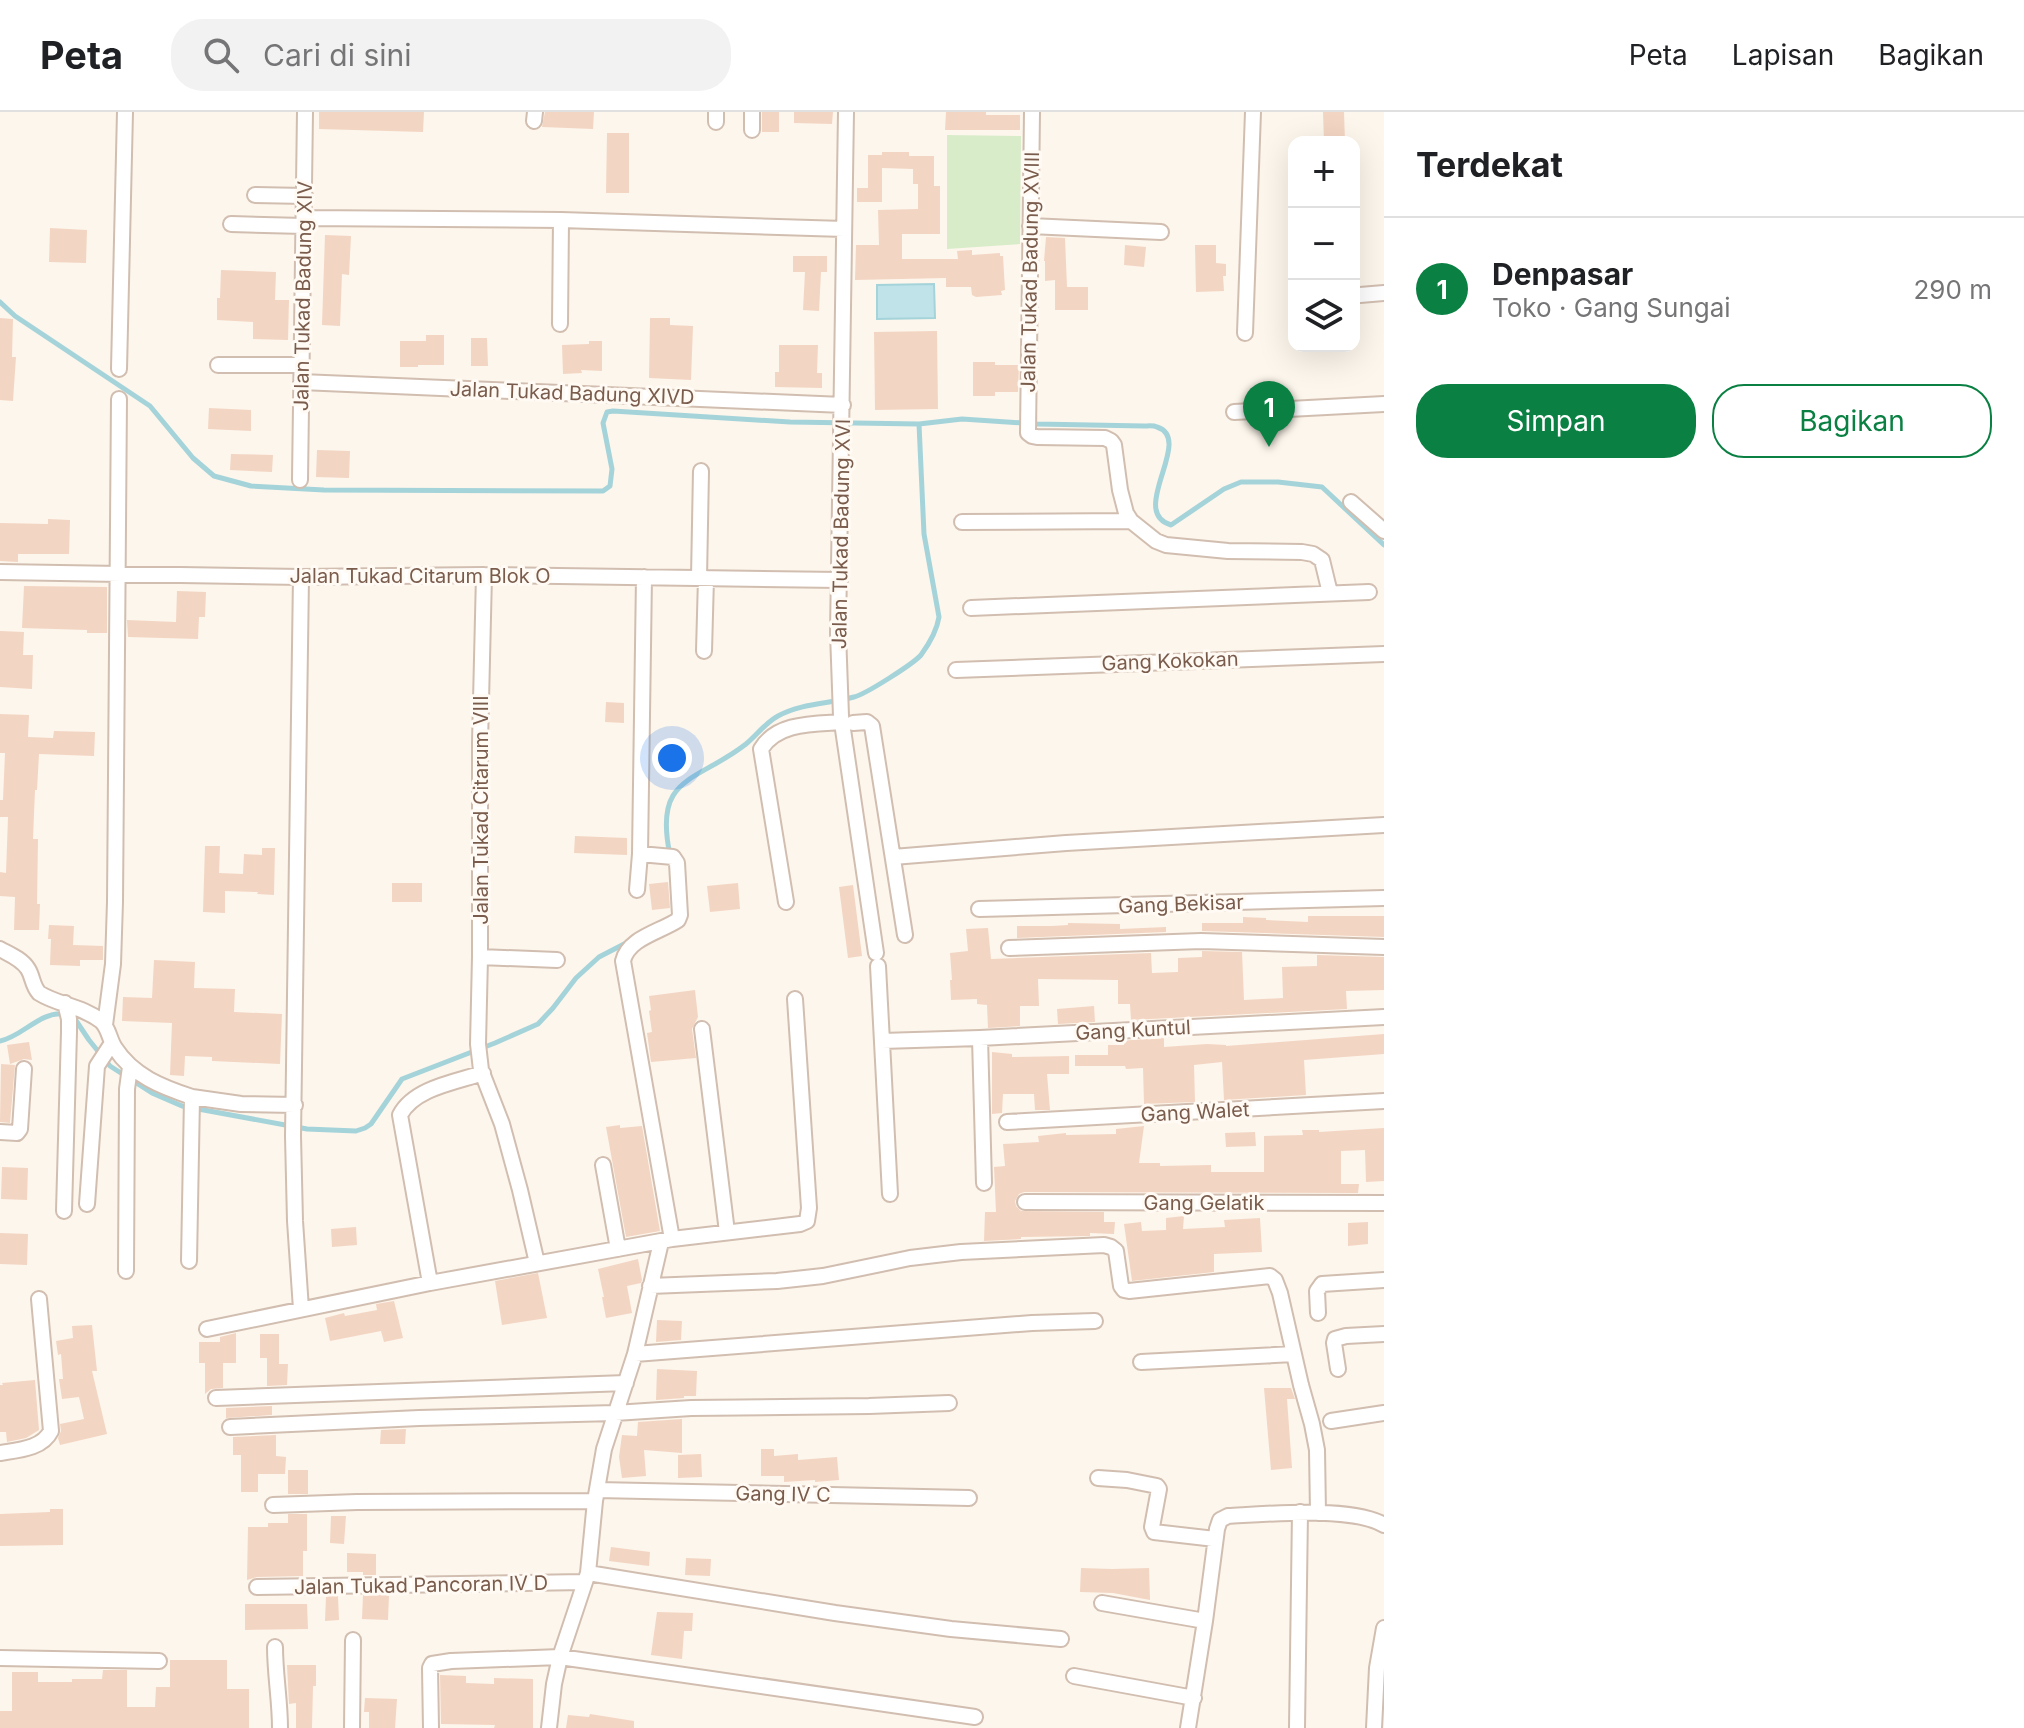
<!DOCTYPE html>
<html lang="id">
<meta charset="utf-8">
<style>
body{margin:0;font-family:Inter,sans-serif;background:#f2f2f2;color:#202124}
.controls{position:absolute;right:24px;top:24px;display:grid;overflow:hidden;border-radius:16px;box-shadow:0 8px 32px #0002}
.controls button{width:72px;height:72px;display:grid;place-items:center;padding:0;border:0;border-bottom:2px solid #e0e0e0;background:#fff;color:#202124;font:40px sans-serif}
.you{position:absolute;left:672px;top:646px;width:28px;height:28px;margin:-20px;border:6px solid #fff;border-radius:50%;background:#1a73e8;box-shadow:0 0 0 12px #1a73e833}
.badge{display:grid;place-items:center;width:52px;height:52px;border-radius:50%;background:#0b8043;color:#fff;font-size:26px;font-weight:700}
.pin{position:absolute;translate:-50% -66px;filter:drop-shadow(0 2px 4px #0008)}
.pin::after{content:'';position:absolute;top:42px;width:28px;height:24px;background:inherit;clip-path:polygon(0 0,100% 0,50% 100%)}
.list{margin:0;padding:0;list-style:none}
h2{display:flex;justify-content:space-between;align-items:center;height:104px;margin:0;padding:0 32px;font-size:34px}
h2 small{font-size:26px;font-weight:400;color:#757577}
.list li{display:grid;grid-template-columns:52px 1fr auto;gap:24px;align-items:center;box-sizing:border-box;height:144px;padding:0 32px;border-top:2px solid #e0e0e0}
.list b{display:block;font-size:30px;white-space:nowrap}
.list p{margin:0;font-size:26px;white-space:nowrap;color:#757577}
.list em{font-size:26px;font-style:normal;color:#757577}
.actions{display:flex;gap:16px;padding:24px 32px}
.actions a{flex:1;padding:18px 0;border:2px solid #0b8043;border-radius:32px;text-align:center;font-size:28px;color:#0b8043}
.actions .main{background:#0b8043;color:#fff}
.icon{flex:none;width:44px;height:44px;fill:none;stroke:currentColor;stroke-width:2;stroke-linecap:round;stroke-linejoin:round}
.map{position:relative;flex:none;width:1384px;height:1616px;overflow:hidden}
header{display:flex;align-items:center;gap:48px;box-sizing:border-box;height:112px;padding:0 40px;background:#fff;border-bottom:2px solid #e0e0e0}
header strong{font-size:38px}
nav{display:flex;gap:44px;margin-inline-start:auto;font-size:28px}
.search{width:560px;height:72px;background:#f2f2f2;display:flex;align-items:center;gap:20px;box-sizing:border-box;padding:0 28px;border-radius:32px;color:#757577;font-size:30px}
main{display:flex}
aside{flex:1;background:#fff}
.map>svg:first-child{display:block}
</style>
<header>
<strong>Peta</strong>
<div class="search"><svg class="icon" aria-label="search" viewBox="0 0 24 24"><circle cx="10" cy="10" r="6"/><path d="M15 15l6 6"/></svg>Cari di sini</div>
<nav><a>Peta</a><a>Lapisan</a><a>Bagikan</a></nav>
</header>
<main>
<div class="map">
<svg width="1384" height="1616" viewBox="0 0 1384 1616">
<rect width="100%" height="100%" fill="#fdf6ec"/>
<path fill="#d8ecc9" d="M947 23 1021 24 1020 132 947 137Z"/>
<path fill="#bfe3e8" stroke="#a5d3da" stroke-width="2" d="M934 172 935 206 877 207V173Z"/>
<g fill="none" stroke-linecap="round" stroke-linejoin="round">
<path stroke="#a5d3da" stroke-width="5" d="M0 190 15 204 150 294 193 346 214 364 251 374 324 378 603 379 610 374 612 357 603 311 607 300 613 299 790 310 919 312 962 307 1037 312 1144 314C1148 314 1153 313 1157 315 1195 327 1127 400 1171 413L1224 377 1241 370H1278L1322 375 1384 433
M670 743C653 663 696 671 746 632 757 623 765 611 778 604 802 591 829 592 854 585 866 582 913 552 921 543 929 532 937 518 939 505L924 422 919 312
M73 904 89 928 110 954 152 981 182 994 307 1017 356 1019 365 1016 371 1012 402 967 495 931 538 912 553 896 576 866 599 845 628 830
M0 929C22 925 40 899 64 902"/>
</g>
<path fill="#f3d5c3" d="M319 0H424L423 20 319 17Z
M545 0H594L593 17 542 15Z
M762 0H779V20H762Z
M794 0H833L832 12 794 11Z
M946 0H986V3H1020V18H945Z
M1323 0H1344L1345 30H1324Z
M607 21H629V81H606Z
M882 40H909V44H934V74H940V122H902V147H958L957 139 972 138V143L1000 141V144H1003L1005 178 1001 179 1002 183 976 185 972 183 971 175H946V166L855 168 856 133H879L878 98 918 97V72H913V57L882 56V90H857V76H868V43H882Z
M50 116 87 118 86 151 49 150Z
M325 123 351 124 349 163 342 162 340 214 322 213Z
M1046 125 1065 126 1067 175H1088V198H1055V168L1045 169V149H1044Z
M1125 133 1146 135 1144 155 1124 153Z
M1195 133H1216V151L1226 152V164H1223L1224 179 1196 180Z
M793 144H827V160H821L819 199 803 198 805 160H793Z
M221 158 276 160 275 188H289L288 228 253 227V210L217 208V186H220Z
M0 206 13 207 12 245H16L13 289 0 288Z
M650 206H670V213L693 214 691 268 649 266Z
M937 219 938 297 875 298 874 220Z
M426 223H444V253H418V255H400V229H426Z
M471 226H487L488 254H471Z
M589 229H602V259L581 258 582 261 563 262 562 233 589 232Z
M779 233H818L817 261H822V276L775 275V260H779Z
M973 250H995V253H1019L1018 280H995V284H973Z
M209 296 251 298V319L208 317Z
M317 338 350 339 349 366 316 365Z
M231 342 273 343 272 360 230 358Z
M48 407 70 408 69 442H18V450L0 449V411L48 412Z
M24 474 107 475V521H87V518L22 516Z
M177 479 206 480 205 505H199L198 527 128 525 127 508 176 510Z
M0 519 24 520 23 543H33L32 577 0 575Z
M606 590 624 591V611L605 610Z
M0 602 29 603 28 625 53 626 54 619 95 620 94 644 39 642 37 678H35L33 727H38L37 792H40L39 818H14L15 785 0 784V760L6 761 8 705H0V688H3L5 641H0Z
M575 724 627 726V743L574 741Z
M205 734H220L219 761 243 762 244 742 262 743V736H275L274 783 257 782 258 780 225 779V801L203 800Z
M668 770 670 796 652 798 649 772Z
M392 771H422V790H392Z
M738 771 740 797 710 800 707 774Z
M853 773 862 844 848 846 839 775Z
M1308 804H1384V825L1202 819V811H1243V805L1266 806V808L1308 810Z
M1068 811 1120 812V817L1166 815V820L1017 826V814H1052L1068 813Z
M49 813 74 814 73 833 103 834V848H80V854L50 853 51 827H48Z
M988 816 991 847 1151 841 1152 861 1178 860V846L1202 845V839L1242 840 1244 888 1283 886 1282 855 1317 854V843L1384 845V878L1346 879 1347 897 1131 908 1130 892H1118V868L1038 867 1039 894H1020V914L988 916 987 893 977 892V887L951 888 950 868H952L950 841 968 839 966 817Z
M154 848 195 850 194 876 235 877 234 900 282 902 280 952 212 949V945L185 944 184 964 170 963 172 911 122 909 123 885 152 886Z
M695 878 698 905 692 917 696 946 651 950 647 921 652 920 649 899 651 898 649 884Z
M1094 894 1095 910 1058 912 1057 897Z
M1384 922V942L1304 948 1306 983 1224 988 1222 950 1194 953 1195 990 1144 992 1143 956 1126 957 1125 954H1075V943H1108V933H1124V929L1131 928 1164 926V935L1207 932 1226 933V934Z
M29 930 32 948 24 947 10 952 7 933Z
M992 940 1012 942V945L1069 944V962H1047L1050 998H1035L1034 982H1003L1002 1001 992 1002Z
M1 952 15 953 10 1011 0 1010Z
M620 1013V1016L642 1014 660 1119 626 1125 606 1015Z
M1144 1014 1139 1051H1160V1054L1211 1053V1060H1264V1024L1303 1023 1302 1018H1319V1020L1384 1016V1069L1366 1070 1365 1038 1341 1039V1072H1359L1358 1081 1024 1080 1019 1082 1015 1089 1016 1094 1021 1099 1104 1100V1110H1115L1114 1122 1090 1121V1124L1021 1125V1127L984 1129 985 1100H996L994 1055 1005 1054 1003 1032 1039 1030 1038 1024 1066 1021V1023L1116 1022V1017Z
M1255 1020 1256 1034 1226 1035 1225 1021Z
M2 1055 28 1056 27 1088 1 1087Z
M1184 1104 1183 1117 1225 1115 1224 1108 1260 1106 1262 1140 1214 1142V1160L1132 1169 1124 1112 1141 1110 1142 1119 1166 1118V1106Z
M1368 1110V1132L1348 1134V1111Z
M356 1115 357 1133 332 1135 331 1117Z
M0 1121 28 1122 27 1153 0 1152Z
M638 1147 642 1168 641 1171 627 1174 632 1201 606 1206 602 1185H604L598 1157Z
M538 1161 547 1206 502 1213 495 1169Z
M394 1189 403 1226 384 1230 381 1219 330 1229 325 1206 344 1201 345 1204 377 1198 376 1192Z
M657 1208 682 1209 681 1228 656 1230Z
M92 1213 97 1259H92L107 1322 60 1333 58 1326 61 1319 60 1312 84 1307 79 1285 62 1287 59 1267H63L61 1242 58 1243 56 1229 73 1226 72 1214Z
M236 1221V1251H223V1276L211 1277 205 1282V1251H199V1230H220V1225Z
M260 1222H279V1252H288L287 1273 267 1274V1246H260Z
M657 1257 697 1259 696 1284H684V1286L656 1288Z
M35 1268 39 1318 26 1326 7 1330 6 1320H0V1273H3L2 1271Z
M1264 1276H1291L1295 1287H1287L1292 1356 1271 1358Z
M272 1294V1303L226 1306V1296Z
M682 1307V1341L644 1338 646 1364 622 1366 619 1345 622 1323 637 1324 638 1310Z
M406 1317 405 1332H380L381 1318Z
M276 1323V1344L286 1345 285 1362H258V1380H241V1343H233V1325Z
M761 1337H774V1344L798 1342V1348L837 1345 839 1368 815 1370V1368L784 1370V1364H761Z
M701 1342 702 1365 678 1366V1343Z
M288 1358H308V1382H288Z
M50 1397H63V1433L0 1434V1402L50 1400Z
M288 1402H307V1439H303V1464L257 1465 247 1468 248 1415H268V1411H288Z
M331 1404H346L344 1432 330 1431Z
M611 1435 650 1440 649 1454 609 1449Z
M347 1441 376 1442V1463H363V1460H347Z
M686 1446 711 1447 710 1464 685 1463Z
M1081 1456 1112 1457 1149 1456 1150 1488 1113 1481 1080 1480Z
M363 1483H389L388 1508 362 1507Z
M326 1484H338L339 1508 325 1509Z
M245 1492H307L308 1517 245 1518Z
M657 1500 693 1501 692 1519H684L682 1547 651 1543Z
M170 1548H227V1577H249V1616H0V1599H12V1560H38V1570H72V1567H102L103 1558H127V1595H155L156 1575H170Z
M287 1553H316V1574H313L312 1616H296V1591L289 1592Z
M440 1563 466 1564V1571L494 1572V1566L533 1567V1616H494L495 1613 441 1612Z
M365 1586 397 1587 395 1616H369V1600H364Z
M590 1602 634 1609V1616H566L568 1603 589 1605Z"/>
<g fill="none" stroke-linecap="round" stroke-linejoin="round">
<g stroke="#d1beb0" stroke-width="18">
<path id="street" d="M846 0 838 521 841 604 876 841
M1032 0 1028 321 1032 324 1037 325 1105 326 1111 329 1114 333 1120 378 1126 401 1131 409 1156 429 1166 433 1228 439 1302 440 1313 442 1322 448 1330 481
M534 9 535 0
M716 10V0
M752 18V0
M255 83 305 84
M305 106 561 108 844 117
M231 112 304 114
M1030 114 1161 120
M1360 183 1384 181
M560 212 561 108
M1245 221 1253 0
M218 253H301
M119 257 125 0
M301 270 843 293
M1234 300 1384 292
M300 368 305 0
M1351 390 1384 419
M962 410 1131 409
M0 460 301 465 484 463 840 468
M484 463 480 631V845L478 932 481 958 502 1012 520 1078 537 1151
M699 466 701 359
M971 496 1369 480
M704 539 706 466
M956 558 1384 542
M853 611 867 610 872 614 905 823
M640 742 673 745 677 751 680 803 678 808C660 820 628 826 623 849L672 1127
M893 745 1066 731 1384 713
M637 778 640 742 644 465
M786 790 761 637C777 610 815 612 842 610
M979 797 1384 786
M1009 836 1201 829 1384 835
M0 837C9 842 22 847 28 857 33 865 32 873 39 881 58 893 82 894 101 909 109 916 109 927 115 936 133 964 162 975 192 985L189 1149
M480 845 557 848
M878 854 890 1082
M105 913 113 852 115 790 119 287
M702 917 727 1120
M980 926 984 1071
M882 929 980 926 1384 905
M192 985 241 992 295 993
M1007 1010 1384 989
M0 1020 17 1021 20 1017 24 957
M603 1053 618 1137
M1025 1090 1384 1091
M87 1092 97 954 112 931
M64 1099 69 920V907L65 891
M126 1159 127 977 130 955
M430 1171 400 1003C414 976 456 970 483 961
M650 1174 777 1169 823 1164 910 1146 961 1140 1104 1133 1111 1135 1116 1139 1121 1174 1124 1178 1129 1179 1270 1164 1275 1168 1280 1181 1301 1273 1312 1312 1317 1338 1318 1401
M301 1197 295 1109 293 1024 301 465
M1318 1201 1317 1179 1322 1172 1384 1168
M207 1217 430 1171 672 1127 800 1112 807 1109 809 1096 795 887
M635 1242 1032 1211 1095 1209
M1141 1250 1294 1242
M1338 1257 1334 1231 1335 1227 1346 1224 1384 1222
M216 1286 626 1271
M1331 1309 1384 1301
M230 1315 419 1306 615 1301 691 1296 869 1294 949 1291
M0 1341C18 1338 42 1337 51 1319L39 1187
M1098 1366 1127 1368 1157 1374 1159 1377 1152 1415 1154 1420 1215 1427
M597 1378 969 1386
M273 1393 357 1390 595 1389
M588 1461 835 1501 951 1517 1061 1527
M257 1475 584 1470
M1102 1491 1205 1509
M275 1535C275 1562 280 1589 280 1616
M0 1546 159 1549
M1074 1564 1194 1586
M352 1616 353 1528
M431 1616 430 1556 432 1552 451 1549 560 1545 975 1605
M549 1616 554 1572 560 1545 588 1461 595 1389 604 1337 635 1242 661 1130
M1188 1616 1205 1509 1217 1417 1220 1408 1228 1404C1266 1402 1352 1394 1384 1413
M1297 1616 1300 1400
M1374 1616 1377 1556 1384 1516"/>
</g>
<use href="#street" stroke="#fff" stroke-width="14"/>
</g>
<g text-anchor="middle" stroke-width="6" stroke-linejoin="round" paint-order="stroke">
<g font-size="20" fill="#7a5c4d" stroke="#fffaf3">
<text transform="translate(1030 160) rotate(-89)" y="7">Jalan Tukad Badung XVIII</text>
<text transform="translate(303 184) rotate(-89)" y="7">Jalan Tukad Badung XIV</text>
<text transform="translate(572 281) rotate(2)" y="7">Jalan Tukad Badung XIVD</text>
<text transform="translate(841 422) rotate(-89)" y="7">Jalan Tukad Badung XVI</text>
<text x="420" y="471">Jalan Tukad Citarum Blok O</text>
<text transform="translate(1170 549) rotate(-2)" y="7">Gang Kokokan</text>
<text transform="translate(481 698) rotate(-90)" y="7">Jalan Tukad Citarum VIII</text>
<text transform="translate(1181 792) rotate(-2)" y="7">Gang Bekisar</text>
<text transform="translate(1133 918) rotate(-3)" y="7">Gang Kuntul</text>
<text transform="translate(1195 1000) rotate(-3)" y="7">Gang Walet</text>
<text x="1204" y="1098">Gang Gelatik</text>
<text transform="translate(783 1382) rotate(1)" y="7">Gang IV C</text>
<text transform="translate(421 1473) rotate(-1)" y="7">Jalan Tukad Pancoran IV D</text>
</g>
</g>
</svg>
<div class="controls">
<button>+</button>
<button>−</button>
<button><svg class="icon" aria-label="layers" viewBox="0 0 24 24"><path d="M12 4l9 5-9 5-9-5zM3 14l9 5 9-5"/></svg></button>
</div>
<div class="you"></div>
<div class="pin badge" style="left:1269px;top:335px">1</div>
</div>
<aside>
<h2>Terdekat<small></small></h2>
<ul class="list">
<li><span class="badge">1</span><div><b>Denpasar</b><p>Toko · Gang Sungai</p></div><em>290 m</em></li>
</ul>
<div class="actions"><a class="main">Simpan</a><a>Bagikan</a></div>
</aside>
</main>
